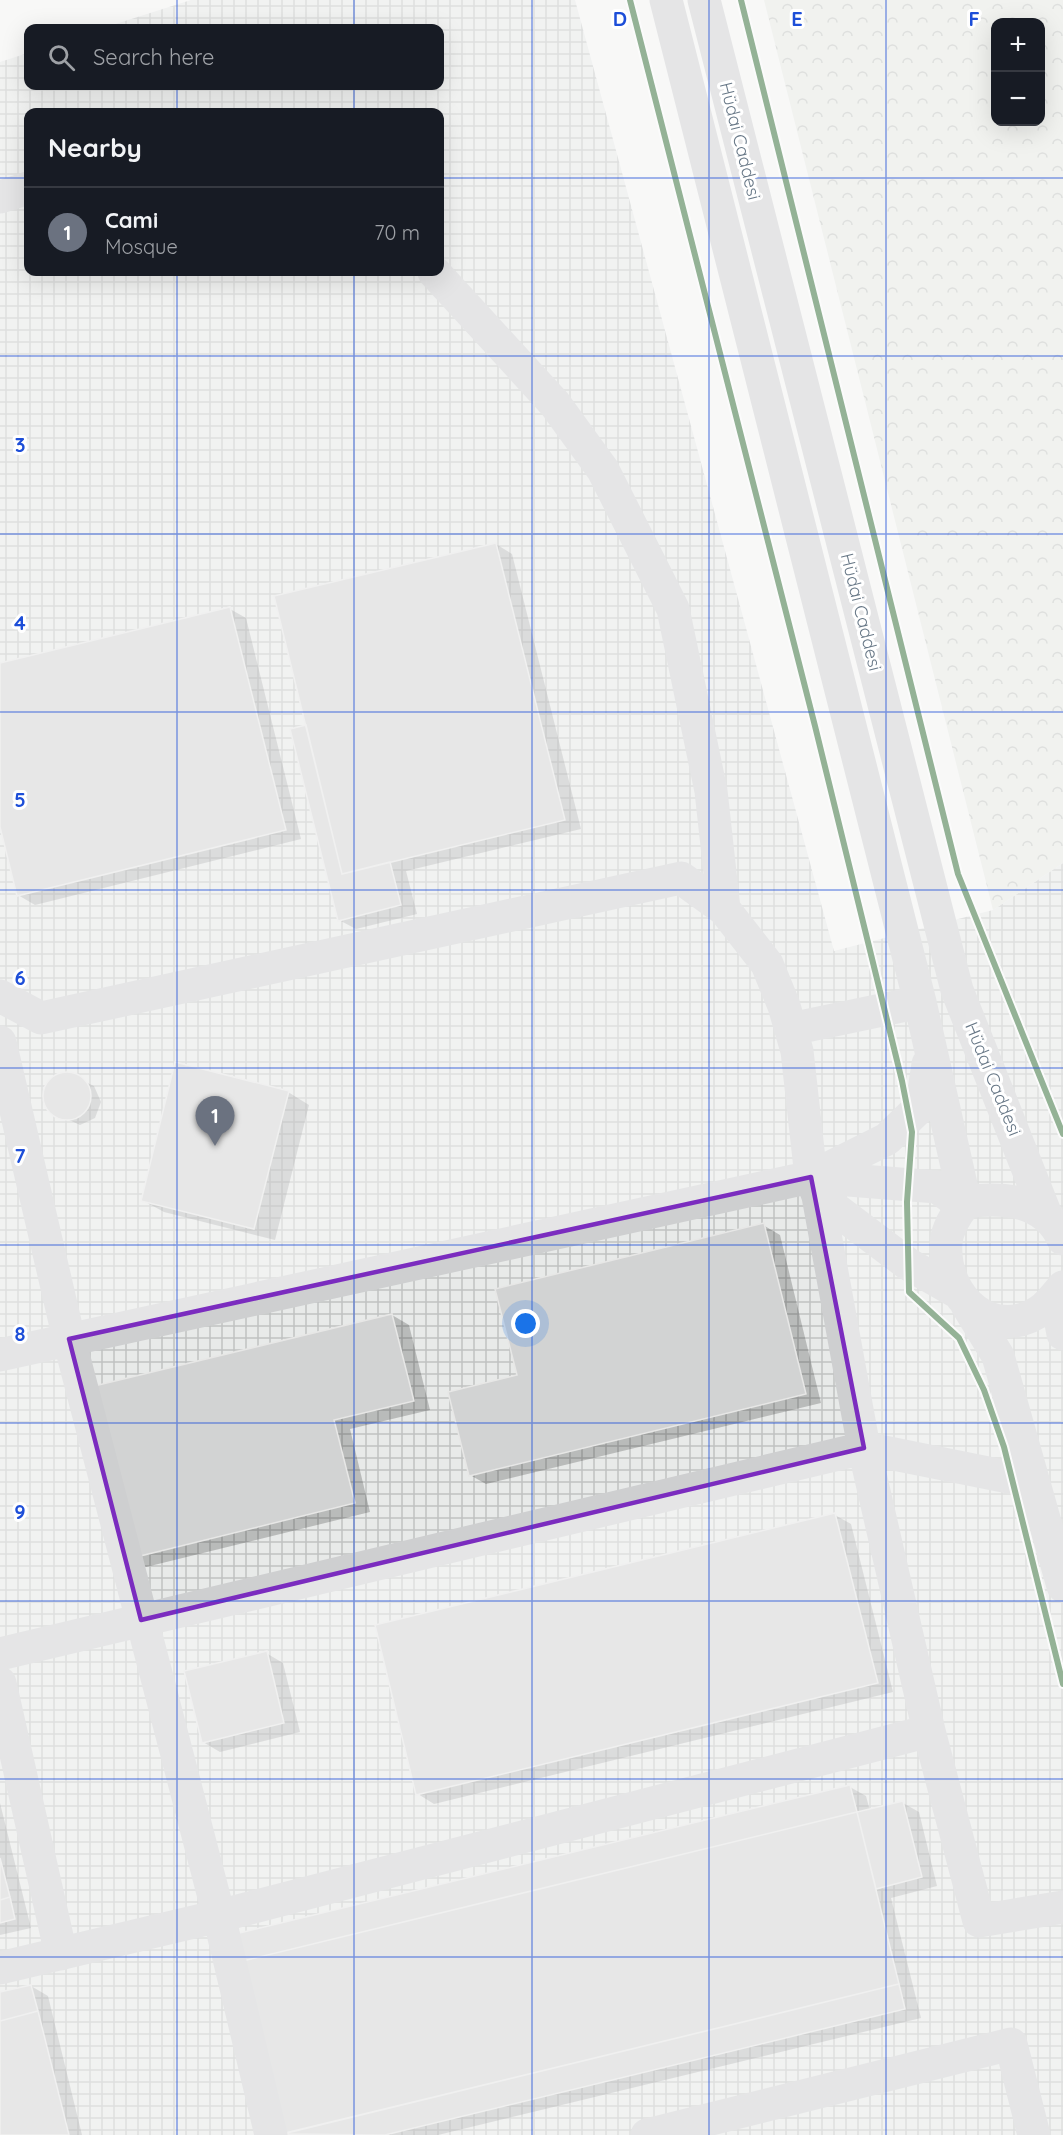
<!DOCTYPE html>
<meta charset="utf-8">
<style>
body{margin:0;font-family:Quicksand,sans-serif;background:#242831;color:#f1f3f6}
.controls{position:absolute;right:18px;top:18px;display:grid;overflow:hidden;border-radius:12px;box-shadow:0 6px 24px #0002}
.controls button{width:54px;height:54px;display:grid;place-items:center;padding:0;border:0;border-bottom:2px solid #363941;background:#171b24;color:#f1f3f6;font:30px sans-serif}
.you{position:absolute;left:526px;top:1324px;width:21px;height:21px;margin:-15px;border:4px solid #fff;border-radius:50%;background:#1a73e8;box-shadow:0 0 0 9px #1a73e833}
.badge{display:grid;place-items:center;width:39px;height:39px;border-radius:50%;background:#b45309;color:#fff;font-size:20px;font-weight:700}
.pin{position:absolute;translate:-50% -50px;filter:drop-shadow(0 2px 3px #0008)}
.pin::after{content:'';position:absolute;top:32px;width:21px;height:18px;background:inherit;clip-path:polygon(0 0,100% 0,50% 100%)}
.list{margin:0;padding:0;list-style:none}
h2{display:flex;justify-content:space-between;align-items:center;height:78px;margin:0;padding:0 24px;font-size:26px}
h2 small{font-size:20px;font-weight:400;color:#9ea1a6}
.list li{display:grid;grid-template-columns:39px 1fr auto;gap:18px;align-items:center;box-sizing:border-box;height:90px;padding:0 24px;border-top:2px solid #363941}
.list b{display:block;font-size:22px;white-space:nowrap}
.list p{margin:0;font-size:20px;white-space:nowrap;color:#9ea1a6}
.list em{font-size:20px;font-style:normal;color:#9ea1a6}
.icon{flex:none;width:33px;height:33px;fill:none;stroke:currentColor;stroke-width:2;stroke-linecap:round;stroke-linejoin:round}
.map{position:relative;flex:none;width:1063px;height:2135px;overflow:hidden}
.search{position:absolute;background:#171b24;box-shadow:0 6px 24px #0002;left:24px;top:24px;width:420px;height:66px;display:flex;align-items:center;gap:15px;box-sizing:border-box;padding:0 21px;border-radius:12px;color:#9ea1a6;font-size:22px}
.panel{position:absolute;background:#171b24;box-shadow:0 6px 24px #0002;left:24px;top:108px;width:420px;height:168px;border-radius:12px}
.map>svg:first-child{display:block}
</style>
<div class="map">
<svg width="1063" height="2135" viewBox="0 0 1063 2135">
<defs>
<pattern id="industrial-grid" width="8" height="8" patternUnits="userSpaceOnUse" patternTransform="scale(1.5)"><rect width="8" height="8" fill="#e8eae9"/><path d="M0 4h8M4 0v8" fill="none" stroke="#c0c2c2"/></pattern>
<pattern id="forest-crowns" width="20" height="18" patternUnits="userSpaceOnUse" patternTransform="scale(1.5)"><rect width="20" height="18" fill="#e8ebe5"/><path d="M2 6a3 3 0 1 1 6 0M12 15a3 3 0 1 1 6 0" fill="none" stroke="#c0c3bf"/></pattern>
</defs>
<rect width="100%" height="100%" fill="#f8f8f7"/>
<path fill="url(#industrial-grid)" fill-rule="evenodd" d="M191 0H575L834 951 993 910 1063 863V2135H0V62L28 53V86H440V28H103ZM28 112H440V272H28Z"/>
<path fill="url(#forest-crowns)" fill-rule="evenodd" d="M764 0H1063V863L993 910ZM996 22H1040V122H996Z"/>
<path fill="#0003" d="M496 544 512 554 581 829 406 871 417 914 356 929 339 920 308 726Z
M230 609 246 618 301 839 35 905 18 895 0 821V665Z
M66 1073 94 1086 101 1102 95 1118 80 1125 52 1112 45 1096 51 1080Z
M288 1092 309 1105 275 1240 164 1212 142 1200Z
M763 1225 780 1235 821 1403 486 1484 470 1475 519 1377Z
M392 1315 409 1325 430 1410 350 1429 370 1512 146 1567 129 1558Z
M835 1515 851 1524 893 1692 434 1804 418 1794Z
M266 1653 283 1663 300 1732 220 1752 203 1742Z
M850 1787 866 1796 870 1811 903 1803 919 1812 937 1886 891 1898 921 2018 438 2135H274Z
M0 1803 31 1928 0 1935Z
M31 1986 48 1996 82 2135H0V1994Z"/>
<path fill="#d2d3d3" stroke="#e7e7e6" stroke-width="1.5" d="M496 543 565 820 342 874 274 596Z
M230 607 286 830 17 896 0 827V663Z
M306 725 342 874 390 862 401 905 338 921 290 729Z
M175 1062 289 1091 254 1229 141 1201Z
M43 1096a24 24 0 1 1 48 0a24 24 0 1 1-48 0Z
M764 1223 806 1394 469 1476 448 1392 517 1375 495 1289Z
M392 1314 414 1401 334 1420 355 1503 128 1559 86 1388Z
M835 1513 878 1683 416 1795 375 1625Z
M267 1651 284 1723 202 1743 184 1671Z
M850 1785 857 1812 230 1964 223 1937Z
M903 1801 922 1877 876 1889 857 1812Z
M857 1812 899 1984 279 2135 230 1964Z
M0 1858 10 1897 0 1900Z
M10 1897 15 1919 0 1923V1900Z
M899 1984 905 2009 385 2135 281 2134Z
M31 1985 38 2011 0 2021V1992Z
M38 2011 69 2135H0V2021Z"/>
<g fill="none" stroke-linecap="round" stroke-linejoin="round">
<path stroke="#cecfd0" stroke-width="33" d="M666 0 920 1002 965 1202
M704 0 957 990 1046 1215
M0 197 28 188
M434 272 555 404 603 470 673 609 711 791 724 909
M0 996 41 1018 681 878 724 909 767 964 784 1006 797 1051 811 1177
M791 1029 920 1002
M0 1042 69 1339 219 1916 271 2135
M811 1177 887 1139 922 1105 928 1064
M811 1177 937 1187 952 1198 960 1210
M818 1196 908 1264 955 1291
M1063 1239C1045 1199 1004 1197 965 1202 957 1214 947 1228 946 1243 942 1298 995 1346 1044 1308 1051 1302 1057 1294 1063 1287
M1056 1296 1063 1334
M967 1305 998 1356 1063 1586
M0 1355 811 1177 818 1196 864 1448 929 1731 219 1916 0 1968
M0 1654 864 1448 1033 1482
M0 1683 61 1954
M929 1731 979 1921 1063 1907
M647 2135 1011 2044 1034 2135"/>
<g stroke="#fff" stroke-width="10">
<path id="cycleway" d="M630 0 815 726 902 1081 912 1132 907 1202 909 1292 959 1338 984 1390 1004 1447 1063 1684
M741 0 958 874 1063 1134"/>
</g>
<use href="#cycleway" stroke="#1b5e20" stroke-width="6"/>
</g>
<path d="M0 0H1063V2135H0ZM811 1177 864 1448 141 1620 69 1339Z" fill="#f8f8f7" fill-opacity=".55" fill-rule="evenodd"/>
<path fill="none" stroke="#7b2cbf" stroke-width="4.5" stroke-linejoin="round" d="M811 1177 864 1448 141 1620 69 1339Z"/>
<path fill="none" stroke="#1d4ed8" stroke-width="1.5" stroke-opacity="0.55" d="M177 0V28M354 0V28M532 0V2135M709 0V2135M886 0V2135M177 86V112M354 86V112M0 178H28M440 178H1063M177 272V2135M354 272V2135M0 356H1063M0 534H1063M0 712H1063M0 890H1063M0 1068H1063M0 1245H1063M0 1423H1063M0 1601H1063M0 1779H1063M0 1957H1063"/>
<g text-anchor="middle" stroke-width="6" stroke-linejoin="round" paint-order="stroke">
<g font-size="18" fill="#687887" stroke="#fff">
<text transform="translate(740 141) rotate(76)" y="6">Hüdai Caddesi</text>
<text transform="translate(861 612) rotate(76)" y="6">Hüdai Caddesi</text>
<text transform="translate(993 1079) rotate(68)" y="6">Hüdai Caddesi</text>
</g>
</g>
<g font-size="20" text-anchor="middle" font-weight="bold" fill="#1d4ed8" stroke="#fff" stroke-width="6" stroke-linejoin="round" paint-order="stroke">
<text x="620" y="26">D</text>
<text x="797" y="26">E</text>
<text x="974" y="26">F</text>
<text x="20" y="452">3</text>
<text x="20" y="630">4</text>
<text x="20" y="807">5</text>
<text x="20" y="985">6</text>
<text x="20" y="1163">7</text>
<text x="20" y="1341">8</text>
<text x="20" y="1519">9</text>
</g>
</svg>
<div class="controls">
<button>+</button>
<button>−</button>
</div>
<div class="you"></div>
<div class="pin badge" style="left:215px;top:1146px;background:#6b7280">1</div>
<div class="search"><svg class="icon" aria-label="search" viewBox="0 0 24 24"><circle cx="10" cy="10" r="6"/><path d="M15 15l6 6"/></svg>Search here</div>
<section class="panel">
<h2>Nearby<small></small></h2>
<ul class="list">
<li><span class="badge" style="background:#6b7280">1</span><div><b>Cami</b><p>Mosque</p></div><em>70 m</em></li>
</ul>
</section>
</div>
